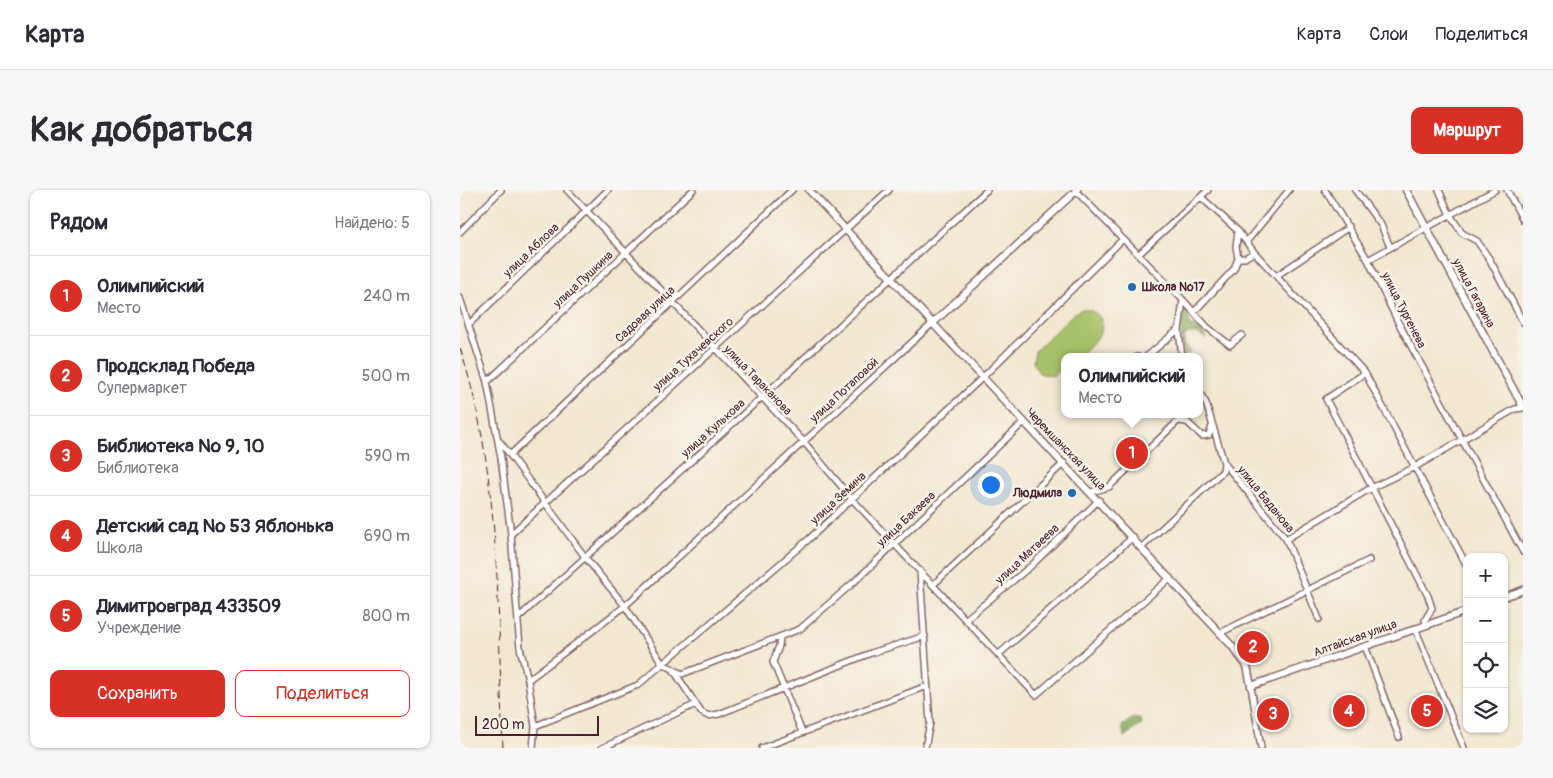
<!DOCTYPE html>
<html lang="ru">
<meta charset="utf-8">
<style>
body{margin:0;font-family:Pangolin,sans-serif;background:#f7f7f7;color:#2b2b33}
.controls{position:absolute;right:15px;bottom:15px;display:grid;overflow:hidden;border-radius:10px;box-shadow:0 1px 4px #0004}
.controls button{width:45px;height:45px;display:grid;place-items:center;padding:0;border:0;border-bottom:1px solid #e1e1e2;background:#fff;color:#2b2b33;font:25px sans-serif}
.scale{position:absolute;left:15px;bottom:12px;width:124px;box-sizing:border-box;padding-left:5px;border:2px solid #4a1f2b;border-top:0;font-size:14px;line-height:18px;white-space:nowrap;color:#4a1f2b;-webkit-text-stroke:4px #f7f3e8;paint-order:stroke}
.you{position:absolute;left:530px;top:294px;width:18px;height:18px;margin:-12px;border:4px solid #fff;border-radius:50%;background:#1a73e8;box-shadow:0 0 0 8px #1a73e833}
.badge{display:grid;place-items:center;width:32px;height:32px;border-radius:50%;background:#d93025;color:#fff;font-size:16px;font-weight:700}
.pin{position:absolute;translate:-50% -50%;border:2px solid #fff;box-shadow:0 1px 5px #0006}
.popup{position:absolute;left:601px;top:163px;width:142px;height:65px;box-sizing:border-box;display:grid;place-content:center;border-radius:10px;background:#fff;filter:drop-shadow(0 1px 4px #0005);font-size:16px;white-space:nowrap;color:#7c7c81}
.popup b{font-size:19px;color:#2b2b33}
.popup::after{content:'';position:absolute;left:50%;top:100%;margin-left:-10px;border:10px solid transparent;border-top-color:#fff}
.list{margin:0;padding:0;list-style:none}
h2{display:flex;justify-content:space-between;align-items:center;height:65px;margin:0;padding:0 20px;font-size:21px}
h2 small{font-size:16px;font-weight:400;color:#7c7c81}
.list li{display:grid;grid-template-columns:32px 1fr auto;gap:15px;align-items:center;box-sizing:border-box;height:80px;padding:0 20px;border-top:1px solid #e1e1e2}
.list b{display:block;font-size:19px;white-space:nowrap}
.list p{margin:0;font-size:16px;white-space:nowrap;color:#7c7c81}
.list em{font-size:16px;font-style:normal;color:#7c7c81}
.actions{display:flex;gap:10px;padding:15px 20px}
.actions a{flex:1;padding:11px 0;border:1px solid #d93025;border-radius:10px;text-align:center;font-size:18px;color:#d93025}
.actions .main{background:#d93025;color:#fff}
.icon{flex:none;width:28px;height:28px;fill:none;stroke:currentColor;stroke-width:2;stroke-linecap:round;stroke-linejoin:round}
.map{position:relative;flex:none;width:1063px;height:558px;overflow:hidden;border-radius:10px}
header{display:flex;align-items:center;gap:30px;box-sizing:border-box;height:70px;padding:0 25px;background:#fff;border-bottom:1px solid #e1e1e2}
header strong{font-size:24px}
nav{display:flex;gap:28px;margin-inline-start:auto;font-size:18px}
.intro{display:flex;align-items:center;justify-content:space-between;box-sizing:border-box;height:120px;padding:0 30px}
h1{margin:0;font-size:35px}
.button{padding:12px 22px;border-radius:10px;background:#d93025;color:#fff;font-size:18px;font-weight:700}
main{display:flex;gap:30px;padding:0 30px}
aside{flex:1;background:#fff;border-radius:10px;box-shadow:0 1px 4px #0004}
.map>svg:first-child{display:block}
</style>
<header>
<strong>Карта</strong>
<nav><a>Карта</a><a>Слои</a><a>Поделиться</a></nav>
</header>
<div class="intro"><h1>Как добраться</h1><a class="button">Маршрут</a></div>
<main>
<aside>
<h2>Рядом<small>Найдено: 5</small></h2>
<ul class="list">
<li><span class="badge">1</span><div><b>Олимпийский</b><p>Место</p></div><em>240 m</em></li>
<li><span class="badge">2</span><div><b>Продсклад Победа</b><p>Супермаркет</p></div><em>500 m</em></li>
<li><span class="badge">3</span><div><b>Библиотека № 9, 10</b><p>Библиотека</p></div><em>590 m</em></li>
<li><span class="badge">4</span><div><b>Детский сад № 53 Яблонька</b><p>Школа</p></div><em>690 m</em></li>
<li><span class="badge">5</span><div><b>Димитровград 433509</b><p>Учреждение</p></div><em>800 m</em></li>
</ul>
<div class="actions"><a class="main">Сохранить</a><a>Поделиться</a></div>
</aside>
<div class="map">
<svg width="1063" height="558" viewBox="0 0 1063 558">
<rect width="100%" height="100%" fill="#f7f3e8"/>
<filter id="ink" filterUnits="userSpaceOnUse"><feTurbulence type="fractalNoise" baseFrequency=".02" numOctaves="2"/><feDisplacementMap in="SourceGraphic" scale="10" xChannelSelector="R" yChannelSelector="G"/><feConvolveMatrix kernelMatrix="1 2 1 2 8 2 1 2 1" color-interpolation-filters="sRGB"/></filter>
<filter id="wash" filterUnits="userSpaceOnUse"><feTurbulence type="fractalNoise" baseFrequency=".0096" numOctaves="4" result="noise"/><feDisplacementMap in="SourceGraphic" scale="20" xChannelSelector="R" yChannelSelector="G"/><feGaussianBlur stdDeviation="1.12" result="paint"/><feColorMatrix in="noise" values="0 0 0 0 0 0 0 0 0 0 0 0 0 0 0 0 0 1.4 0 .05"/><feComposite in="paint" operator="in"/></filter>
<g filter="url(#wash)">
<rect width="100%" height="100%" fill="#f2e8d1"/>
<path fill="#a7c167" stroke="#787049" d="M622 119C630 120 637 121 641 130 647 146 626 158 616 167H604V177L593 186 579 183 573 173 575 161 613 124Z"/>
<path fill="#85a75c" stroke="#686344" d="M724 120 729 121V136H740L746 149 737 143H728L724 147V153L731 162 724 166 721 144Z
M673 528H680L682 534 664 547 662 536Z"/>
</g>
<g filter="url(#ink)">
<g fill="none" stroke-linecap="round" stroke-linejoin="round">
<g stroke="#856565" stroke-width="8">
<path id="minor" d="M107 0 344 252 392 309 576 505 710 388
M332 0 50 265 125 367 165 416 202 473 222 484 340 439 393 393 564 232
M615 0 723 110 719 141 722 167
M865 0 908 70 938 132 1063 362
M895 0 921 35 930 57
M979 0 990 25 1002 43 1017 51 1030 70 1063 132
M1047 0 1063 30
M741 7 778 41 794 62 905 183 1007 376
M0 42 41 0
M787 51 829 0
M679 64 748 0
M778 68H785L794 62
M908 70 1035 0
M816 86 889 37
M0 108 27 192 41 268 51 344 60 458 68 490 75 536 73 558
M723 110 747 137 770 155 782 145
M734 122 774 79 778 68 776 57 778 41
M9 134 148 0
M677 167H678
M686 167 719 139
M905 183 866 209 968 406 972 418 965 430 966 434
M27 192 233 0
M740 203 746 213 764 273 826 349 859 429
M40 252 50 265
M631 302 649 297 718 231 727 232 742 246 749 245 752 236
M51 344 429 0
M826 349 911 298 955 277 1055 219 1063 218
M682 357 763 281 764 273
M460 381 470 533 465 558
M474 394 604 273
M58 428 301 208 527 0
M506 429 571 376 639 310
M955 438 1004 558
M760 443 909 370
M320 447 319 456 313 472 342 542
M905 456 939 547
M539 464 673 347
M214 481 241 522 248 526 259 524 411 463 465 446
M68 490 165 416 474 132
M791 496 801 558
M75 536 178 495 349 349 523 187 663 49
M142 558 236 514
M302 558 467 496"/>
</g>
<g stroke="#856565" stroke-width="9">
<path id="major" d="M349 0 772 456 787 476 791 496 1007 421
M946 0 1063 217
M474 132 617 0
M1044 407 1063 400"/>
</g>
<use href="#minor" stroke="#fff" stroke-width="5"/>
<use href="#major" stroke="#fff" stroke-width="6"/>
<path stroke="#4a1f2b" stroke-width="1" stroke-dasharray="8 4" stroke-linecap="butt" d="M0 158C42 286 37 424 43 558"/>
</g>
</g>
<g fill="#1f6fb2" stroke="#f7f3e8" stroke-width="2">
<circle cx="672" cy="97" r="5"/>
<circle cx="612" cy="303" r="5"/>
</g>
<g text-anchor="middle" stroke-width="5" stroke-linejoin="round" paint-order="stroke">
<g font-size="12" fill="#4a1f2b" stroke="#f7f3e8">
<text transform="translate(71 60) rotate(-44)" y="4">улица Аблова</text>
<text transform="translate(123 89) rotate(-43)" y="4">улица Пушкина</text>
<text transform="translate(1014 103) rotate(62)" y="4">улица Гагарина</text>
<text transform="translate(944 120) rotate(63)" y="4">улица Тургенева</text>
<text transform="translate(185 124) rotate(-43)" y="4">Садовая улица</text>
<text transform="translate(233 164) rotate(-42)" y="4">улица Тухачевского</text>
<text transform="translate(298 190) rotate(46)" y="4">улица Тараканова</text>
<text transform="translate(384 200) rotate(-43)" y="4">улица Потаповой</text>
<text transform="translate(253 238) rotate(-42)" y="4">улица Кулькова</text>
<text transform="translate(606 259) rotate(46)" y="4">Черемшанская улица</text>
<text transform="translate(378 308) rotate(-43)" y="4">улица Земина</text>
<text transform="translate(806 309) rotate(51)" y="4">улица Баданова</text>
<text transform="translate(446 329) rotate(-43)" y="4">улица Бакаева</text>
<text transform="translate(567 364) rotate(-43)" y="4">улица Матвеева</text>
<text transform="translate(895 448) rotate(-20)" y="4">Алтайская улица</text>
</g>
<g font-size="12" font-weight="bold" fill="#4a1f2b" stroke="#f7f3e8" text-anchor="start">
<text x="682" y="101">Школа №17</text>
<text x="602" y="307" text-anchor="end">Людмила</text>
</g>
</g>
</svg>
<div class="controls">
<button>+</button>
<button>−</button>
<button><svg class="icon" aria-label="locate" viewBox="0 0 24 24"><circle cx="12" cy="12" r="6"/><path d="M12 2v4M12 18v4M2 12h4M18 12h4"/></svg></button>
<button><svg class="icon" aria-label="layers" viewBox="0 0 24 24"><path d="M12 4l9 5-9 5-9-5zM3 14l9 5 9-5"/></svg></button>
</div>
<div class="scale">200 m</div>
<div class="you"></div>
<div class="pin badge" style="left:672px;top:263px">1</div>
<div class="popup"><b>Олимпийский</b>Место</div>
<div class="pin badge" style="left:793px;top:457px">2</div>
<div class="pin badge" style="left:813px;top:524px">3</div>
<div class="pin badge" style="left:889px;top:521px">4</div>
<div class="pin badge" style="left:967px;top:521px">5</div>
</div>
</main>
